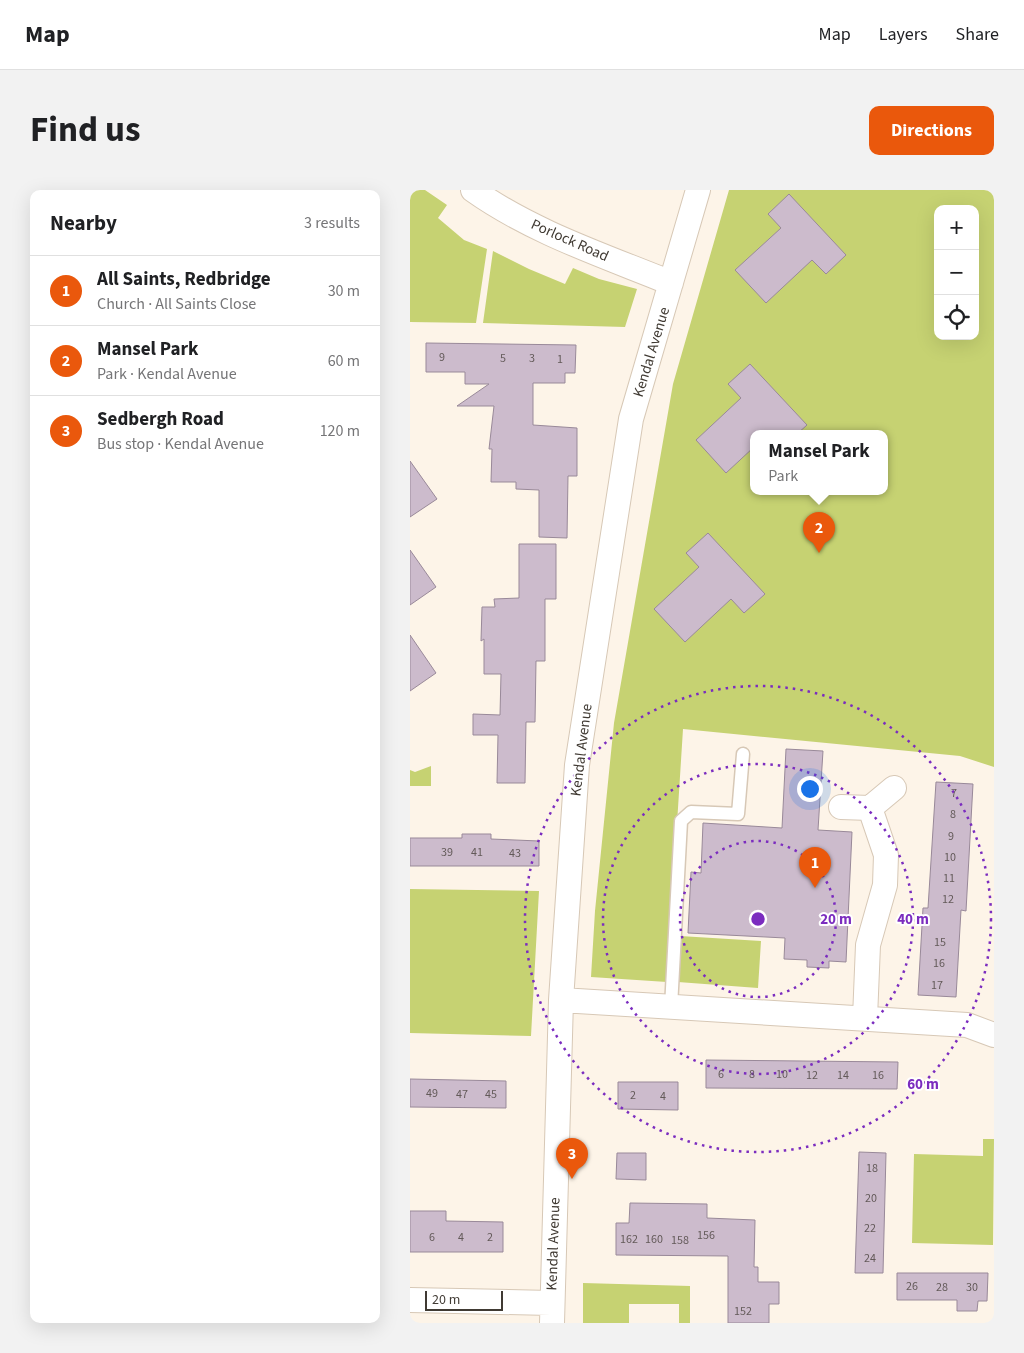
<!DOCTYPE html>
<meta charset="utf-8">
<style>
body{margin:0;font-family:"Source Sans 3",sans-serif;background:#f2f2f2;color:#202124}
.controls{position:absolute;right:15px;top:15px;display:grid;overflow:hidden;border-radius:10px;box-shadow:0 5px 20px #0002}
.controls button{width:45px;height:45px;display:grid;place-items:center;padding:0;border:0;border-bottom:1px solid #e0e0e0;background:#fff;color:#202124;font:25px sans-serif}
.scale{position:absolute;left:15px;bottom:12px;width:78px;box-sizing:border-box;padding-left:5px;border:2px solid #403a33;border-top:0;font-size:14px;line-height:18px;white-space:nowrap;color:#403a33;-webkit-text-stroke:4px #fff;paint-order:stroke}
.you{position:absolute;left:399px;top:598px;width:18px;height:18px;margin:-12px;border:4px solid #fff;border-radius:50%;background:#1a73e8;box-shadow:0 0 0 8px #1a73e833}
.badge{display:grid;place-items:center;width:32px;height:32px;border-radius:50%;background:#ea580c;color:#fff;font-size:16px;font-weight:700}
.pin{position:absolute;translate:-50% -41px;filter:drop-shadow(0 1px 2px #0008)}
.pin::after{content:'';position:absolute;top:26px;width:18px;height:15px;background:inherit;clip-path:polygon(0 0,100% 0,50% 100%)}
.popup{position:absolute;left:340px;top:240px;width:138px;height:65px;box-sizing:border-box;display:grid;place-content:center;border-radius:10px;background:#fff;filter:drop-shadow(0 1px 4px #0005);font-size:16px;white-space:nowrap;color:#757577}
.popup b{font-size:19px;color:#202124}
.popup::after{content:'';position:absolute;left:50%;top:100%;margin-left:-10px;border:10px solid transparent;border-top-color:#fff}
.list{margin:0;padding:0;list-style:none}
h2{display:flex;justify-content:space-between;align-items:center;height:65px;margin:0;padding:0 20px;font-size:21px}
h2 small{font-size:16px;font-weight:400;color:#757577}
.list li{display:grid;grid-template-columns:32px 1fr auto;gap:15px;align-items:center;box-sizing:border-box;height:70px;padding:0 20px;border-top:1px solid #e0e0e0}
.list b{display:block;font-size:19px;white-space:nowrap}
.list p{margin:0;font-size:16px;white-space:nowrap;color:#757577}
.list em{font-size:16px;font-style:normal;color:#757577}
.icon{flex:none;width:28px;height:28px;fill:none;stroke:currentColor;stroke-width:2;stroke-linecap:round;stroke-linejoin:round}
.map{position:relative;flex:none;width:584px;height:1133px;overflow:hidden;border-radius:10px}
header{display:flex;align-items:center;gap:30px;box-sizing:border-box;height:70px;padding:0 25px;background:#fff;border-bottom:1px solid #e0e0e0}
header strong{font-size:24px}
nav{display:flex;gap:28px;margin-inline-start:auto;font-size:18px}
.intro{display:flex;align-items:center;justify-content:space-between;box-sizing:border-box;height:120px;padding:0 30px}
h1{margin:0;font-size:35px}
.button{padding:12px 22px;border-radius:10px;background:#ea580c;color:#fff;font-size:18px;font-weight:700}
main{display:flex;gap:30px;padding:0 30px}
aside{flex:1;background:#fff;border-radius:10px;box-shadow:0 5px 20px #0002}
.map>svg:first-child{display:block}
</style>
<header>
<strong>Map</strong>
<nav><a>Map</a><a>Layers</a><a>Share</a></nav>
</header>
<div class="intro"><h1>Find us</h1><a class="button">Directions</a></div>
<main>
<aside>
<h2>Nearby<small>3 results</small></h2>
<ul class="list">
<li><span class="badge">1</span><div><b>All Saints, Redbridge</b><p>Church · All Saints Close</p></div><em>30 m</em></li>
<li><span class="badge">2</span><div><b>Mansel Park</b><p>Park · Kendal Avenue</p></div><em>60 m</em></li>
<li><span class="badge">3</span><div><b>Sedbergh Road</b><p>Bus stop · Kendal Avenue</p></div><em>120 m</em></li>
</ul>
</aside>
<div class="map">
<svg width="584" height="1133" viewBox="0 0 584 1133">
<rect width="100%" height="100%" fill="#fdf4e8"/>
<path fill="#c6d272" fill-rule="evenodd" d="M2 0H15L37 15 28 28 54 50 77 59 66 133 0 132V2Z
M319 0H584V577L550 566 273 539 257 792 181 787 185 721 204 533 263 194ZM528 19H565V146H528ZM344 244H474V302H344Z
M83 61 119 79 155 94 163 78 189 89 227 99 215 137 73 133Z
M21 576V596H0V580L5 582Z
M0 699 129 701 121 846 0 843Z
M270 746 351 751 348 798 268 792Z
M573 949H584L583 1055 502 1053 504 964 573 966Z
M173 1093 280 1096V1133H269V1114H219V1133H173Z"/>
<path fill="#cbc" stroke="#998999" d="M379 4 436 65 416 84 402 70 356 113 325 80 371 38 358 24Z
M16 153 166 155 165 183H155V193H123V235L167 238V286H158L157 348 129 347V300L106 299V292H81L82 259H79L84 216H47L79 194H55V182H16Z
M340 174 397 235 387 244H344V257L316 283 286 250 331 208 318 194Z
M0 271 27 309 0 327Z
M298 343 355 404 334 423 321 409 275 452 244 419 289 377 276 363Z
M109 354H146V409H135V471H126L125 532H116L115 593H87L88 545H63V524L90 525 91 484H74V449L71 451 72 417H85L84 409 109 408Z
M0 360 26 397 0 415Z
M0 445 26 483 0 501Z
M376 559 413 561 408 640 442 642 436 772 419 771V778L397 777V770L374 769 375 748 278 743 281 682 291 683 293 633 372 638Z
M526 592 563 594 556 721 551 720 546 807 508 805 513 718H518Z
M52 644H81V649L129 651V676H0V648H52Z
M296 870 488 872 487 899 296 898Z
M0 889 96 891V918L0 917Z
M208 892H268V920L208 919Z
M449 962 476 963 473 1083H445Z
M207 963H236V990L206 989Z
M220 1013 297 1014V1028L345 1030 344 1077H348V1092H369V1114H359V1133H318V1066L206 1065V1033H219Z
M0 1021H36V1031L93 1032V1062H0Z
M487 1083H578L577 1111H568L567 1121H547V1110H487Z"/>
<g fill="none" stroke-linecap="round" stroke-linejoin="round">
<g stroke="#d7c8b6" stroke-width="15">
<path id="service" d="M261 817 271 631 281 622 328 624 333 564"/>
</g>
<g stroke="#d7c8b6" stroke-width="26">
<path id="minor" d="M63 0C122 42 195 66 261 93
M431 617 460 618
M151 810 557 835 584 845
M455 828 458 755 475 695 476 665 460 618 484 598
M0 1110 141 1113
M142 1133 151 810 167 575 221 229 288 0"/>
</g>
<use href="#service" stroke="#fff" stroke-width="12"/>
<use href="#minor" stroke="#fff" stroke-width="24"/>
</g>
<g fill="none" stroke="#7b2cbf" stroke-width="2.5" stroke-dasharray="2.5 5">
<circle cx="348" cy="729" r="78"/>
<circle cx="348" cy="729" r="155"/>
<circle cx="348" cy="729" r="233"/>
</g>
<g text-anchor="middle" stroke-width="4" stroke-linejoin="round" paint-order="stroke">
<g font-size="12" fill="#635a59">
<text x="32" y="171">9</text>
<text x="93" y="172">5</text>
<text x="122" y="172">3</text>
<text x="150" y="173">1</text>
<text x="544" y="607">7</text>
<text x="543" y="628">8</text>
<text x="541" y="650">9</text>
<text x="37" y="666">39</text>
<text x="67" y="666">41</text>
<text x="105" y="667">43</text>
<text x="540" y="671">10</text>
<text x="539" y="692">11</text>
<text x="538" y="713">12</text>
<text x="530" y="756">15</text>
<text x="529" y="777">16</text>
<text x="527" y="799">17</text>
<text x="311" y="888">6</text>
<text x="342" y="888">8</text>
<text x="372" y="888">10</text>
<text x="402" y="889">12</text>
<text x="433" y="889">14</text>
<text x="468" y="889">16</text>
<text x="22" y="907">49</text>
<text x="52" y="908">47</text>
<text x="81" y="908">45</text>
<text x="223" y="909">2</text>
<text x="253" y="910">4</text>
<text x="462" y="982">18</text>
<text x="461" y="1012">20</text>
<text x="460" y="1042">22</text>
<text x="296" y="1049">156</text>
<text x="22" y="1051">6</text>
<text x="51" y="1051">4</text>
<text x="80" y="1051">2</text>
<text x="219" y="1053">162</text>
<text x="244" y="1053">160</text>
<text x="270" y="1054">158</text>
<text x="460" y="1072">24</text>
<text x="502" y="1100">26</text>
<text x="532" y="1101">28</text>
<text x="562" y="1101">30</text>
<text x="333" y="1125">152</text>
</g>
<g font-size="15" fill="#403a33" stroke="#fff">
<text transform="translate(160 50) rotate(24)" y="5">Porlock Road</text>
<text transform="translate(241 162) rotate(-73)" y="5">Kendal Avenue</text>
<text transform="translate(171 560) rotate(-83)" y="5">Kendal Avenue</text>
<text transform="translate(143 1054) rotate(-88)" y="5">Kendal Avenue</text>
</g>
</g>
<circle cx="348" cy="729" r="8" fill="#7b2cbf" stroke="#fff" stroke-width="2.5"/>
<g font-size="15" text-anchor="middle" font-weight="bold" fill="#7b2cbf" stroke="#fff" stroke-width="4" stroke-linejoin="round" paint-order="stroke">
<text x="426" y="734">20 m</text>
<text x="503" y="734">40 m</text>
<text x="513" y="899">60 m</text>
</g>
</svg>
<div class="controls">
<button>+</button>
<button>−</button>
<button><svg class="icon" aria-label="locate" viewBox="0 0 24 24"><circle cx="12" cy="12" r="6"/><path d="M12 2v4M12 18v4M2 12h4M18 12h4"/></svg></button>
</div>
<div class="scale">20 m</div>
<div class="you"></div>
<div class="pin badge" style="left:405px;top:698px">1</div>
<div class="pin badge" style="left:409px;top:363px">2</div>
<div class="popup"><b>Mansel Park</b>Park</div>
<div class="pin badge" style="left:162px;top:989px">3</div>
</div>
</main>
